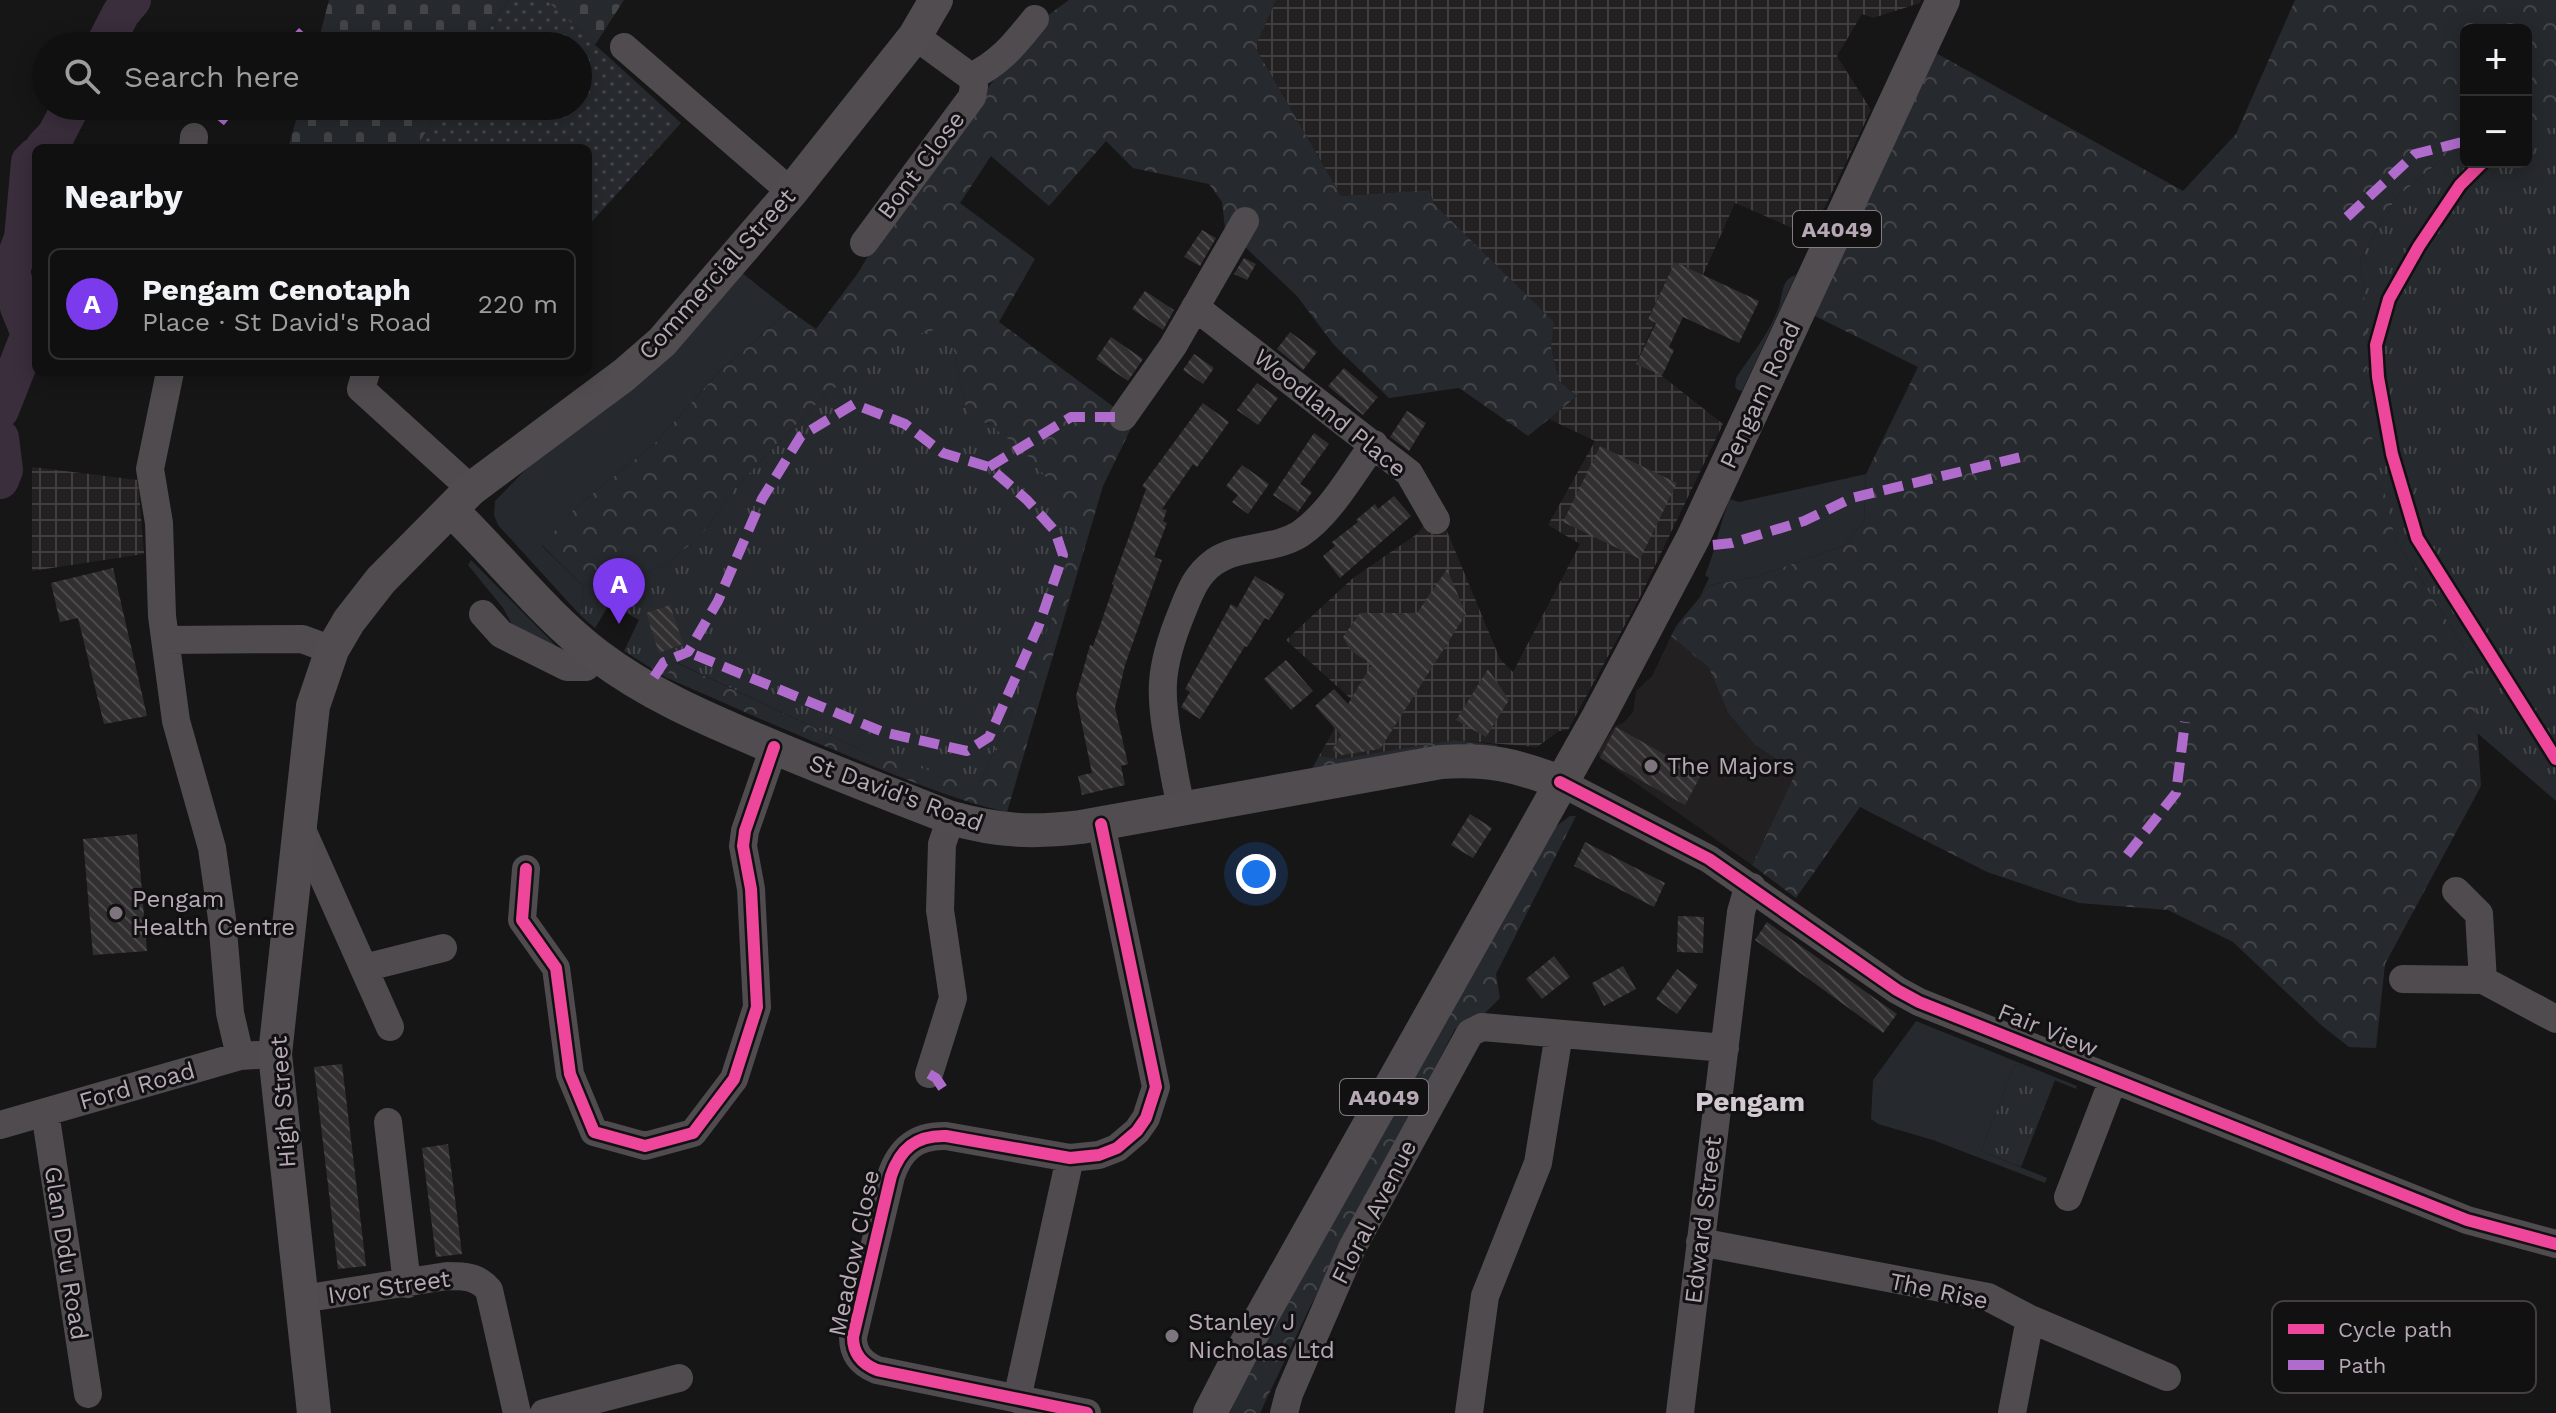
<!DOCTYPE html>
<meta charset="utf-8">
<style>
body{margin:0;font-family:"Work Sans",sans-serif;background:#1e1e1f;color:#f1f3f6}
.controls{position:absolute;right:24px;top:24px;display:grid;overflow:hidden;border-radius:12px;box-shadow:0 4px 20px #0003}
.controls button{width:72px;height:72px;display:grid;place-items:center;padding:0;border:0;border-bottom:2px solid #303031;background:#111011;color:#f1f3f6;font:40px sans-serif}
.you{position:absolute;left:1256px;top:874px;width:28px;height:28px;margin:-20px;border:6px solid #fff;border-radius:50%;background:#1a73e8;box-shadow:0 0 0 12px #1a73e833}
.badge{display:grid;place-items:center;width:52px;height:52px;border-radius:50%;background:#7c3aed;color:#fff;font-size:26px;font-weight:700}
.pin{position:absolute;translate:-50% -66px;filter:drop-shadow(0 2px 4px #0008)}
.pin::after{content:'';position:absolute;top:42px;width:28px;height:24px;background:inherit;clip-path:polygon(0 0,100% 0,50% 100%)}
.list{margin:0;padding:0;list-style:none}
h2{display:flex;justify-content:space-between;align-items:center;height:104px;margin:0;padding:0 32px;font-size:34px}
h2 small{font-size:26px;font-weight:400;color:#9c9d9f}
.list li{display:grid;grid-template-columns:52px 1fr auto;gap:24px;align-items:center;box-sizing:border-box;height:112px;margin:0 16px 16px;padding:0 16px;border:2px solid #303031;border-radius:12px}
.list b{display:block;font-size:30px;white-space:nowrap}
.list p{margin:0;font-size:26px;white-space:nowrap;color:#9c9d9f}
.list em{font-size:26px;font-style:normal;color:#9c9d9f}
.icon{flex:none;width:44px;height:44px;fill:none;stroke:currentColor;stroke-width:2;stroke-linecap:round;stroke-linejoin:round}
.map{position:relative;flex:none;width:2556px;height:1413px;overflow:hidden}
.search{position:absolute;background:#111011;box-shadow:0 4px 20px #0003;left:32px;top:32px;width:560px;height:88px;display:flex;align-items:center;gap:20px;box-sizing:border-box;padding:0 28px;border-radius:44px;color:#9c9d9f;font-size:30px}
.panel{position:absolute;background:#111011;box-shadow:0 4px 20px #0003;left:32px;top:144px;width:560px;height:232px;border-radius:12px}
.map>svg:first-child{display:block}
</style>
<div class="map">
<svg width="2556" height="1413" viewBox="0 0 2556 1413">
<defs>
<pattern id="industrial-grid" width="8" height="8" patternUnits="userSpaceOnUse" patternTransform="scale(2)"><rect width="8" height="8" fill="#222021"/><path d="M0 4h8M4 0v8" fill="none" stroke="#403e3f"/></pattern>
<pattern id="forest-crowns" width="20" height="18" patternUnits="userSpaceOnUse" patternTransform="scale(2)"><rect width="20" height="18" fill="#26292d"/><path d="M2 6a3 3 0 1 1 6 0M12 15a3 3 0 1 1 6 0" fill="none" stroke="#434549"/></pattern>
<pattern id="cemetery-stones" width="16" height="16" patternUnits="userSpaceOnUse" patternTransform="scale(2)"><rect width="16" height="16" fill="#26292d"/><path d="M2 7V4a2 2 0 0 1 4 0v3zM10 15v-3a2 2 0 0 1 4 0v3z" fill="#434549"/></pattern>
<pattern id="park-tufts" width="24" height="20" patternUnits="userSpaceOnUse" patternTransform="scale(2)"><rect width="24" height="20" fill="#26292d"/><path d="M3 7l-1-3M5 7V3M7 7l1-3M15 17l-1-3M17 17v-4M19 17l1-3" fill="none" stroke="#434549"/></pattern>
<pattern id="garden-dots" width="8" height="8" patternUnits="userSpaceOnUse" patternTransform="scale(2)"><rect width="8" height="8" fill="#26292d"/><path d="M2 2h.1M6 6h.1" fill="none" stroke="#434549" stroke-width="1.8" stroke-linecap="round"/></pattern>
<pattern id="building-back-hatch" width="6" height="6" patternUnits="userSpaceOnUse" patternTransform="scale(2)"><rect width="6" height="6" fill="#322f31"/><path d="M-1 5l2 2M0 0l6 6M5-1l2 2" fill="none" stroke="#4d4a4d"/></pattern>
</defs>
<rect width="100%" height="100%" fill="#171617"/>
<path fill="#222021" d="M1671 636 1709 668 1728 713 1755 745 1796 772 1752 865 1600 758 1598 751 1615 726 1623 723 1633 712 1636 691 1652 676Z"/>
<path fill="url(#industrial-grid)" d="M1276 0H1921L1920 3 1873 18 1862 14 1837 56 1871 110 1811 236 1735 203 1703 275 1675 262 1648 318 1655 322 1636 363 1662 376 1723 424 1640 597 1568 730 1559 731 1537 747 1454 740 1340 759 1319 756 1351 699 1286 640 1353 578 1417 534 1423 526 1444 524 1500 659 1513 672 1580 544 1548 525 1595 441 1549 419 1577 396 1559 381 1551 347 1434 204 1429 190 1341 196 1255 47Z
M32 467 138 480 144 554 32 571Z"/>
<path fill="#26292d" d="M741 272 789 310 718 373 655 443 575 508 542 546 583 586 581 616 498 525 494 515 495 501 538 457 610 407 608 403Z
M1796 275 1742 391 1738 390 1735 387 1736 378C1751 355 1769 334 1779 307 1783 294 1781 279 1796 275Z
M1866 474 1864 521 1844 546 1755 577 1710 585 1700 597 1709 578 1705 575C1716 550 1719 524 1730 499L1739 502Z
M471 560 571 661 515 630 503 608 468 565Z
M1916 1021 2077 1086 2076 1089 2015 1064 1981 1151 2047 1178 2045 1183 1933 1140 1878 1124 1871 1119 1873 1080Z"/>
<path fill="url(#forest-crowns)" d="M1069 0H1276L1255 47 1341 196 1429 190 1434 204 1554 322 1551 347 1559 381 1577 396 1528 436 1459 388 1389 398 1334 345 1297 296 1225 228 1222 202 1209 184 1133 168 1106 141 1049 206 991 156 960 203 1035 259 999 322 1134 422 1103 486 1007 812C957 801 910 781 863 762 796 735 731 706 665 677L675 662 868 753 981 781 1051 621 990 424 968 419 953 347 826 394 735 488 701 536 665 565 630 579 583 586 542 545 575 508 655 443 718 373 789 310 816 329 858 273 887 224 999 73 1047 16Z
M2295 0H2556V128H2526V30H2466V139L2396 198 2360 259 2395 538 2473 662 2481 786 2385 964 2376 1048 2349 1047 2321 1025 2233 942 2168 910 2079 903 1987 872 1860 807 1796 898 1752 865 1796 772 1755 745 1728 713 1709 668 1671 636 1677 625 1710 585 1755 577 1844 546 1864 521 1866 474 1918 367 1813 315 1936 53 2183 191 2236 134Z
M1454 740 1497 745 1496 750 1309 774 1319 756 1340 759Z
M1570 816H1576L1496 974 1500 998 1484 1014 1471 1017 1455 1029 1308 1311 1260 1413H1230L1238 1394 1554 828Z"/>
<path fill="url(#cemetery-stones)" d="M329 0H508L479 46H317Z
M546 0H624L595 45Z
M300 106H442L416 148H288Z"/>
<path fill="url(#park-tufts)" d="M2526 128H2556V801L2476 732 2473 662 2395 538 2370 428 2364 293 2360 259 2396 198 2466 139V162H2526Z
M938 329 953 347 968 418 989 424 1024 451 1060 494 1073 537 1051 621 981 781 945 775 868 753 676 662 665 677 624 651 639 620 610 603 595 628 581 616 583 586 630 579 665 565 701 536 735 488 826 394 908 337Z
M2015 1064 2055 1080 2021 1167 1981 1151Z"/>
<path fill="url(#garden-dots)" d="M508 0H546L681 123 588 226V148H416L442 106H578V46H479Z"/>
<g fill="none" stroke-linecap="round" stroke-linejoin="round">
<path stroke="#3a2d3c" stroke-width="38" d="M104 46 121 13 132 0
M44 148 56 135 71 106
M0 410 30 334 19 307 11 270 23 238 30 162 36 156
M0 438 4 470 0 480"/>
</g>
<path fill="url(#building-back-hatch)" d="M1202 230 1216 238 1200 266 1184 257Z
M1244 258 1256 264 1247 280 1234 274Z
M1675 262 1759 301 1739 343 1683 317 1669 347 1674 350 1662 376 1636 364 1656 323 1648 319Z
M1145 291 1174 310 1163 330 1132 309Z
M1290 332 1317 352 1303 370 1277 349Z
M1111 337 1143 359 1128 381 1096 359Z
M1194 354 1214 368 1203 384 1183 370Z
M1344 368 1378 397 1363 415 1328 386Z
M1257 383 1278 398 1258 425 1237 410Z
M1203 403 1229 422 1197 467 1193 464 1162 509 1167 510 1163 521 1167 523 1154 557 1162 560 1125 665 1115 708 1128 764 1121 766 1125 785 1082 795 1078 776 1092 773 1076 696 1090 645 1093 646 1114 585 1112 584 1146 489 1142 486Z
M1407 411 1426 423 1409 451 1390 437Z
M1314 433 1329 444 1300 484 1312 492 1298 512 1273 495Z
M1600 446 1677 483 1640 559 1563 522Z
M1242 465 1269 484 1248 514 1232 502 1238 495 1226 486Z
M1394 496 1411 516 1340 578 1323 556 1335 546 1332 542 1358 522 1356 520 1375 504 1378 509Z
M113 568 147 716 104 724 78 618 60 622 51 583Z
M1447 569 1466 614 1380 749 1342 755 1332 750 1341 735 1315 706 1334 689 1348 704 1372 664 1351 651 1343 637 1360 613H1417Z
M1255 576 1285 594 1269 620 1265 618 1247 647 1245 646 1200 719 1181 707 1190 692 1185 689 1231 604 1237 608Z
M670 605 683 644 659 653 646 613Z
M1286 660 1313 691 1291 710 1264 679Z
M1488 669 1509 700 1486 737 1456 720Z
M1616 727 1701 775 1685 805 1600 758Z
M1470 814 1492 828 1473 858 1451 845Z
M137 834 147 951 93 955 83 839Z
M1585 842 1665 883 1654 907 1574 866Z
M1678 916 1704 917 1703 953 1677 952Z
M1767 922 1897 1014 1883 1033 1755 940Z
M1554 956 1570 977 1542 999 1526 979Z
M1623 966 1636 989 1604 1006 1592 983Z
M1677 969 1698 985 1677 1014 1656 999Z
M342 1064 366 1266 338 1269 314 1067Z
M448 1144 462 1254 436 1257 422 1148Z"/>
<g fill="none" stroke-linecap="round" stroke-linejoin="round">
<path stroke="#4f4b4f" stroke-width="28" d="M915 36 971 77
M624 47 791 192
M193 148 194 137
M864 243 972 97 974 86 971 77C1001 62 1014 45 1035 19
M1195 307 1409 473 1436 520
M170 372 150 469 159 523 162 616 176 721 212 848 222 919 230 1013 240 1056
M366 372 361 389 471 489
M1123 417 1173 346 1245 221
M483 614 501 634 567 667H586L598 656
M167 640 302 639 332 650
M1560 782 1709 859 1897 990 1919 1002 2467 1220 2556 1244
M1182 809C1177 792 1174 773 1171 755 1159 695 1158 670 1182 612 1190 592 1196 575 1214 562 1241 544 1273 551 1300 534 1331 513 1352 473 1374 444
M299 823 390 1027
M526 869 522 920 556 968 570 1074 594 1132 645 1146 693 1133 734 1079 757 1007 751 889 743 846 745 831 774 747
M2456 891 2479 914 2483 980 2556 1019
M364 968 443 948
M2403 979 2483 980
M929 1074 953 998 940 910 942 844 951 818
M45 1112 88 1394
M388 1122 407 1284
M0 1125 240 1056 257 1055
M2068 1197 2113 1080
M1700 1242 1988 1297 2030 1319 2167 1377
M302 1299 447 1276C464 1276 477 1276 489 1290L517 1413
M1017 1399 1070 1158
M544 1413 679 1378
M1087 1413 877 1370C862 1364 853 1354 853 1337L891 1176C900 1149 916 1135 946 1136L1070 1158 1099 1155 1117 1148 1137 1131 1146 1118 1156 1087 1101 824
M1284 1413 1289 1394 1352 1248 1470 1033 1482 1027 1725 1048
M1469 1413 1485 1296 1538 1163 1559 1034
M1680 1413 1741 912 1745 898 1752 887
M2012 1413 2030 1319"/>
<path stroke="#504c4f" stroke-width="34" d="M451 510C500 557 543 614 598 656 647 693 702 717 759 741 822 768 887 793 951 818 998 831 1032 833 1081 827L1441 762C1490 759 1515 765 1560 782
M314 1413 275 1054 313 706 332 650 349 621 381 580 471 489 624 375 662 342 791 192 915 36 936 0
M1210 1413 1240 1355 1599 716 1693 538 1943 0"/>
<path stroke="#b06ccc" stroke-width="10" stroke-dasharray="20 10" stroke-linecap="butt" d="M289 46 304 30 303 45 321 46
M220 122 233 106
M2347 217 2415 154 2466 141
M989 467 1071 417H1123
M1713 545 1732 543 1804 521 1852 498 2025 456
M654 677 664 662 688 652 718 601 762 499 801 436 854 404 905 424 943 453 989 467 1027 500 1055 531 1063 555 1039 625 989 737 967 751 883 732 688 652
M2127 855 2176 793 2185 722
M929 1074 936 1078 944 1090"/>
<g stroke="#121112" stroke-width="17">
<path id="cycleway" d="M2483 162 2460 185 2419 246 2389 299 2376 345 2378 377 2392 454 2417 538 2556 759
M1560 782 1709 859 1897 990 1919 1002 2467 1220 2556 1244
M526 869 522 920 556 968 570 1074 594 1132 645 1146 693 1133 734 1079 757 1007 751 889 743 846 745 831 774 747
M1087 1413 877 1370C862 1364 853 1354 853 1337L891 1176C900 1149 916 1135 946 1136L1070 1158 1099 1155 1117 1148 1137 1131 1146 1118 1156 1087 1101 824"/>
</g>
<use href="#cycleway" stroke="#ed469a" stroke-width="12"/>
</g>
<g fill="#7f757e" stroke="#121112" stroke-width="3">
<circle cx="1651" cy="766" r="8"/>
<circle cx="116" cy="913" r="8"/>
<circle cx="1172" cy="1336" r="8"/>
</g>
<g text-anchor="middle" stroke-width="6" stroke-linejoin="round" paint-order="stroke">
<g fill="#121112" stroke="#867b84" stroke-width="2">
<rect x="1793" y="211" width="88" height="36" rx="6"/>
<rect x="1340" y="1079" width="88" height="36" rx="6"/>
</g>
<g font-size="22" font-weight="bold" fill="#b7a8b5">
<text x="1837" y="237">A4049</text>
<text x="1384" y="1105">A4049</text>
</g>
<g font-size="24" fill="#b7a8b5" stroke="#121112">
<text transform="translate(921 165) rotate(-53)" y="8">Bont Close</text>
<text transform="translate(717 274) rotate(-48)" y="8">Commercial Street</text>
<text transform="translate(1760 395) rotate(-65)" y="8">Pengam Road</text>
<text transform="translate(1330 413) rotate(39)" y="8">Woodland Place</text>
<text transform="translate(896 793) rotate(20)" y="8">St David's Road</text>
<text transform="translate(2048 1030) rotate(22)" y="8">Fair View</text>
<text transform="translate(137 1086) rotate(-16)" y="8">Ford Road</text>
<text transform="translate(283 1102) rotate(-94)" y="8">High Street</text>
<text transform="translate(1374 1212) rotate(-63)" y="8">Floral Avenue</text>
<text transform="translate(1703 1220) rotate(-83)" y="8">Edward Street</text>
<text transform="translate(66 1253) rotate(81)" y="8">Glan Ddu Road</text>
<text transform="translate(854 1253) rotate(-78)" y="8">Meadow Close</text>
<text transform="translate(389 1287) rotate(-8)" y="8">Ivor Street</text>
<text transform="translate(1939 1291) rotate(12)" y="8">The Rise</text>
</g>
<g font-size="24" fill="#b7a8b5" stroke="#121112" text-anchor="start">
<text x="1667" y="774">The Majors</text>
<text x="132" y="907">Pengam<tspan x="132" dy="28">Health Centre</tspan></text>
<text x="1188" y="1330">Stanley J<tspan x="1188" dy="28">Nicholas Ltd</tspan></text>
</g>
<g font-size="28" font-weight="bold" fill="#d3c9d1" stroke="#121112">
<text x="1750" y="1111">Pengam</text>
</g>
</g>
<rect x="2272" y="1301" width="264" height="92" rx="12" fill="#121112" stroke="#443e43" stroke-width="2"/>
<rect x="2288" y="1324" width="36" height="10" fill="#ed469a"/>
<rect x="2288" y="1360" width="36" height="10" fill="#b06ccc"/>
<g font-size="22" fill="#b7a8b5">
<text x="2338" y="1337">Cycle path</text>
<text x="2338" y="1373">Path</text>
</g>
</svg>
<div class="controls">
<button>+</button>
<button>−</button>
</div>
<div class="you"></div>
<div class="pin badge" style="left:619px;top:624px">A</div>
<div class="search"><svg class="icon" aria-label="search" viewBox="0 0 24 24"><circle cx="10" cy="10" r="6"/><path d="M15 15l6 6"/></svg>Search here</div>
<section class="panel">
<h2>Nearby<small></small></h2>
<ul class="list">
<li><span class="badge">A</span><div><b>Pengam Cenotaph</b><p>Place · St David's Road</p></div><em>220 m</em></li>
</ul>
</section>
</div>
